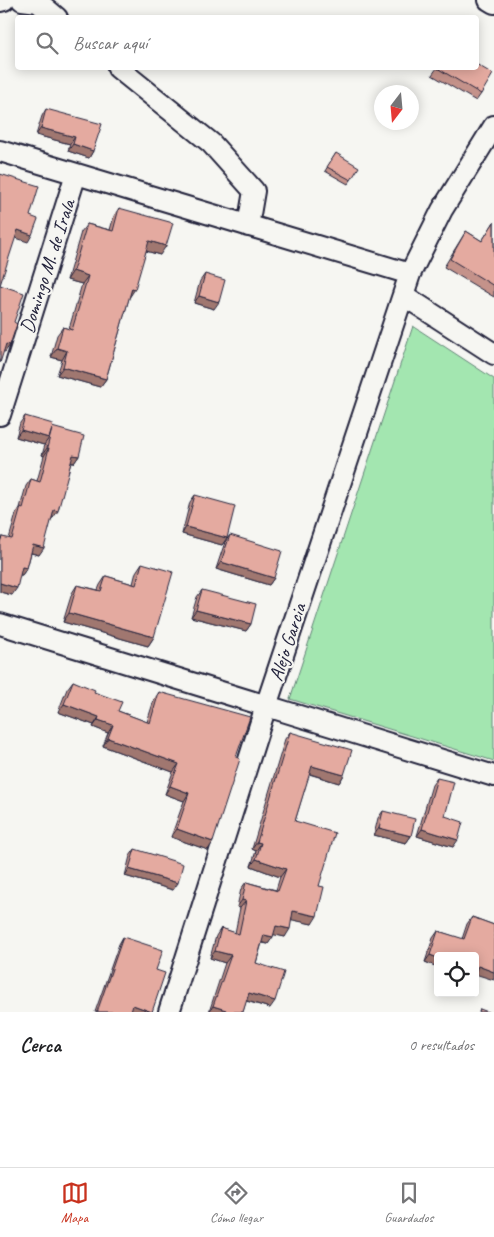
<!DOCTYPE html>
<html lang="es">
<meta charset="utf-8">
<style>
body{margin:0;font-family:Caveat,sans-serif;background:#f6f6f6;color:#202124}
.controls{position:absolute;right:15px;bottom:15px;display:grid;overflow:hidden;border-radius:5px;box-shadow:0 2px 12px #0003}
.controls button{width:45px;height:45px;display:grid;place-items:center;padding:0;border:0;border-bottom:1px solid #e0e0e0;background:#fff;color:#202124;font:25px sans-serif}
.compass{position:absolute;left:374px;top:85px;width:45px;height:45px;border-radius:50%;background:#fff;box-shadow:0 2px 12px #0003;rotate:196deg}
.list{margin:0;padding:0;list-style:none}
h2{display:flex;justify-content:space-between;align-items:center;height:65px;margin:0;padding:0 20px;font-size:21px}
h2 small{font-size:16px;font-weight:400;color:#757577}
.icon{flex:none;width:28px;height:28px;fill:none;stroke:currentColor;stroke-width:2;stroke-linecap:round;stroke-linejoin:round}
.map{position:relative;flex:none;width:494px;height:1012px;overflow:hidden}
.search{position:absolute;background:#fff;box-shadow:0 2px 12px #0003;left:15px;right:15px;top:15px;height:55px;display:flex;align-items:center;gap:12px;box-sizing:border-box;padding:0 18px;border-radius:5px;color:#757577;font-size:19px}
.sheet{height:155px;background:#fff}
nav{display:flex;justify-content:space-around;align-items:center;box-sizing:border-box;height:70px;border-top:1px solid #e0e0e0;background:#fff;font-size:14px;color:#757577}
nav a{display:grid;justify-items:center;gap:2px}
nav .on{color:#c8321e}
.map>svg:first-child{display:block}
</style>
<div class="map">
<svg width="494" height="1012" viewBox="0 0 494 1012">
<rect width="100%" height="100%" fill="#f6f6f2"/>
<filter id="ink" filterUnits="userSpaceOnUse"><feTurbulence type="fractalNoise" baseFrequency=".02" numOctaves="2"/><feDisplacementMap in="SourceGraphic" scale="10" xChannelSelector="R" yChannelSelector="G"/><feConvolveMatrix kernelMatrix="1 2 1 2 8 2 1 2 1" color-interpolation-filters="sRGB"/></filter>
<g filter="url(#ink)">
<path fill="#a3e6b0" stroke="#628476" d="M413 326 494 379V761L290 699Z"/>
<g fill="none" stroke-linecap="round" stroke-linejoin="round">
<g stroke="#22223b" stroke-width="24">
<path id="street" d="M22 0 38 2 57 18
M489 0 494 3
M0 1 4 0
M118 68 211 143 254 191 248 226
M0 151 410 274
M403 295 494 354
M0 415 76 174
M0 624 494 776
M169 1012 266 706 410 274 442 210 494 126"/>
</g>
<use href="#street" stroke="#f6f6f2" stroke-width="20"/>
</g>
<path fill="#c4928a" stroke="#22223b" d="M437 68H476L481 94 476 101 432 75Z
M46 109 93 151 89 158 68 151 70 144 36 135 42 116Z
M336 153 351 180 348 184 325 171Z
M119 208 160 255 146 251 129 298 106 379 100 387 57 375 62 360 51 357 57 335 63 327 69 329 82 284 67 280 81 232 87 224 110 230 114 216Z
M494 222V297L444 267 466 231 482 241Z
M205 274 214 309 194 303 200 281Z
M25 416 52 427 79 456 74 463H71L53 518H52L39 555 31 553 27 568 22 575H20L12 595 0 592V539L2 537 9 539 16 514 20 508 26 486 31 479 37 481 44 456 42 455 45 445H44L16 437 20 423Z
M195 495 227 538 222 545 182 534 190 502Z
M230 535 274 578 269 585 216 569 225 542Z
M142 563 154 637 148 646 63 622 72 593 77 585 98 590 100 585 106 576 133 584 136 572Z
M202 590 251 624 246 631 191 617 197 597Z
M73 681 94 692 118 711 147 722 154 700 159 692 236 757 208 850 171 837 184 801 165 794 173 772 103 746 108 733 93 727 94 725 58 712 67 689Z
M290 732 344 775 339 783 309 774 295 821 319 886 312 924 292 919 285 937 274 934 268 944 262 943 256 963 270 1008 246 1001 243 1012H209L225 963 210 958 216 936 221 928 235 933 240 908 237 907 241 889 246 882 276 890 280 877 251 866 256 851 252 849 285 739Z
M437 778 445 816 453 847 417 836 432 785Z
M383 811 411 836 406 843 374 835 378 818Z
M135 849 173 890 125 876 130 856Z
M472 917 494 925 438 956V967L425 962 433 938 438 931 462 939 467 924Z
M123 937 156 970 151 1012H95L119 944Z"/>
<path fill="#a07770" stroke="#22223b" d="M41 128 75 137 70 144 36 135Z
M73 144 93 151 89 158 68 151Z
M18 230 32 235 28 242 13 237Z
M149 241 166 246 160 255 143 250Z
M73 271 88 276 82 284 67 280Z
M132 288 135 289 129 298Z
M199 296 219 302 214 309 194 303Z
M6 344 10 345 5 352 2 351Z
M57 348 67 351 62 360 51 357Z
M63 367 106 379 100 387 57 375Z
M21 430 49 438 44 445 16 437Z
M47 448H49L44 456 42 455Z
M73 455 79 456 74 463 68 462Z
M54 510 58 511 53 518 49 517Z
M186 527 227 538 222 545 182 534Z
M33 545 44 548 39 555 28 552Z
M221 562 274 578 269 585 216 569Z
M22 567 27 568 22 575 17 574Z
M0 583 17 588 12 595 0 592Z
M196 610 251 624 246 631 191 617Z
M69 613 154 637 148 646 63 622Z
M64 704 99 717 94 725 58 712Z
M98 720 113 725 108 733 93 727Z
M108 738 179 764 173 772 103 746Z
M312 766 344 775 339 783 307 773Z
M170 786 189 793 184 801 165 794Z
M379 828 411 836 406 843 374 835Z
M177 829 213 842 208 850 171 837Z
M422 829 458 840 453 847 417 836Z
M257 842 261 843 256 851 252 849Z
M256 859 286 869 280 877 251 866Z
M129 869 178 883 173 890 125 876Z
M242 900 246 901 240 908 237 907Z
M293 911 317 916 312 924 288 919Z
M276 926 290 929 285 937 270 934Z
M264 935 273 937 268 944 259 942Z
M215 951 231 955 225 963 210 958Z
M430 955 438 958V967L425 962Z
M478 966 494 972V980L475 974V969Z
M249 993 275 1001 270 1008 244 1000Z
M133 1005 152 1012H128Z
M213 1006 226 1010 225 1012H209Z"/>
<path fill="#e4aaa0" stroke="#22223b" d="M476 64 493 74 481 94 437 68H476Z
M46 109 102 124 93 151 73 144 75 137 41 128Z
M336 153 359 167 351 180 327 167Z
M0 174 39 186 30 216 38 219 32 235 18 230 0 285 24 293 14 322 17 324 10 345 6 344 0 363Z
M119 208 173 223 166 246 149 241 135 289 132 288 106 379 63 367 67 351 57 348 63 327 72 330 88 276 73 271 87 224 113 231Z
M494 222V286L450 259 466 231 482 241Z
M205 274 225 280 219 302 199 296Z
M25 416 53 424 52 427 84 436 79 456 73 455 58 511 54 510 44 548 33 545 27 568 22 567 17 588 0 583V542L2 537 12 539 21 507 23 508 31 479 40 482 49 448H47L52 429 49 438 21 430Z
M195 495 235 506 227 538 186 527Z
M230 535 282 551 274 578 221 562Z
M142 563 173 572 154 637 69 613 77 585 101 591 106 576 136 585Z
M202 590 256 604 251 624 196 610Z
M73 681 95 690 94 692 122 702 118 711 150 723 159 692 250 717 236 757 240 759 213 842 177 829 189 793 170 786 179 764 108 738 113 725 98 720 99 717 64 704Z
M290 732 352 750 344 775 312 766 295 821 335 833 319 886 324 887 317 916 293 911 290 929 276 926 273 937 264 935 256 963 284 972 275 1001 249 993 243 1012H225L226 1010 213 1006 231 955 215 951 221 928 239 934 246 901 242 900 246 882 278 891 286 869 256 859 261 843 257 842Z
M437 778 454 782 445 816 463 822 458 840 422 829Z
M383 811 415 819 411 836 379 828Z
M135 849 183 864 178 883 129 869Z
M472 917 494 925V972L478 966 476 971H475V956H438V958L430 955 438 931 464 939Z
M123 937 163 950 156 970 165 973 152 1012 133 1005 131 1012H97Z
M480 1009 488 1012H479Z"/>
</g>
<g text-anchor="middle" stroke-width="4.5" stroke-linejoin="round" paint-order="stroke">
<g font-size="20" fill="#22223b" stroke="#f6f6f2">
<text transform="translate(47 266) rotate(-72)" y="7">Domingo M. de Irala</text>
<text transform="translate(287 642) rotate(-72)" y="7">Alejo Garcia</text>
</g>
</g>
</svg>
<div class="controls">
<button><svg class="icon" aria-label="locate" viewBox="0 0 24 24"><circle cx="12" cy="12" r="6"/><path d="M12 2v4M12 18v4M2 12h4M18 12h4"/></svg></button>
</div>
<svg class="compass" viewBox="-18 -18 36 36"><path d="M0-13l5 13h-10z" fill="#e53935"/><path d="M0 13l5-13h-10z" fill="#757577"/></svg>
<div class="search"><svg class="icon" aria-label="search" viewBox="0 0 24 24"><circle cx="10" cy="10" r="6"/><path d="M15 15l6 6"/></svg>Buscar aquí</div>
</div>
<section class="sheet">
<h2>Cerca<small>0 resultados</small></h2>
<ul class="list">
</ul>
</section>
<nav>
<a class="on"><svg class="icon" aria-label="map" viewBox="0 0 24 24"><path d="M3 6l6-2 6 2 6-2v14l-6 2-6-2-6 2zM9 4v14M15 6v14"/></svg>Mapa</a>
<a><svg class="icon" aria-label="directions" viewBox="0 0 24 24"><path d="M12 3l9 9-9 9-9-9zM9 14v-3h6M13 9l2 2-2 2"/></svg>Cómo llegar</a>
<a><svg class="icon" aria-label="saved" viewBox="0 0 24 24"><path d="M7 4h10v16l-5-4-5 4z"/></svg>Guardados</a>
</nav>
